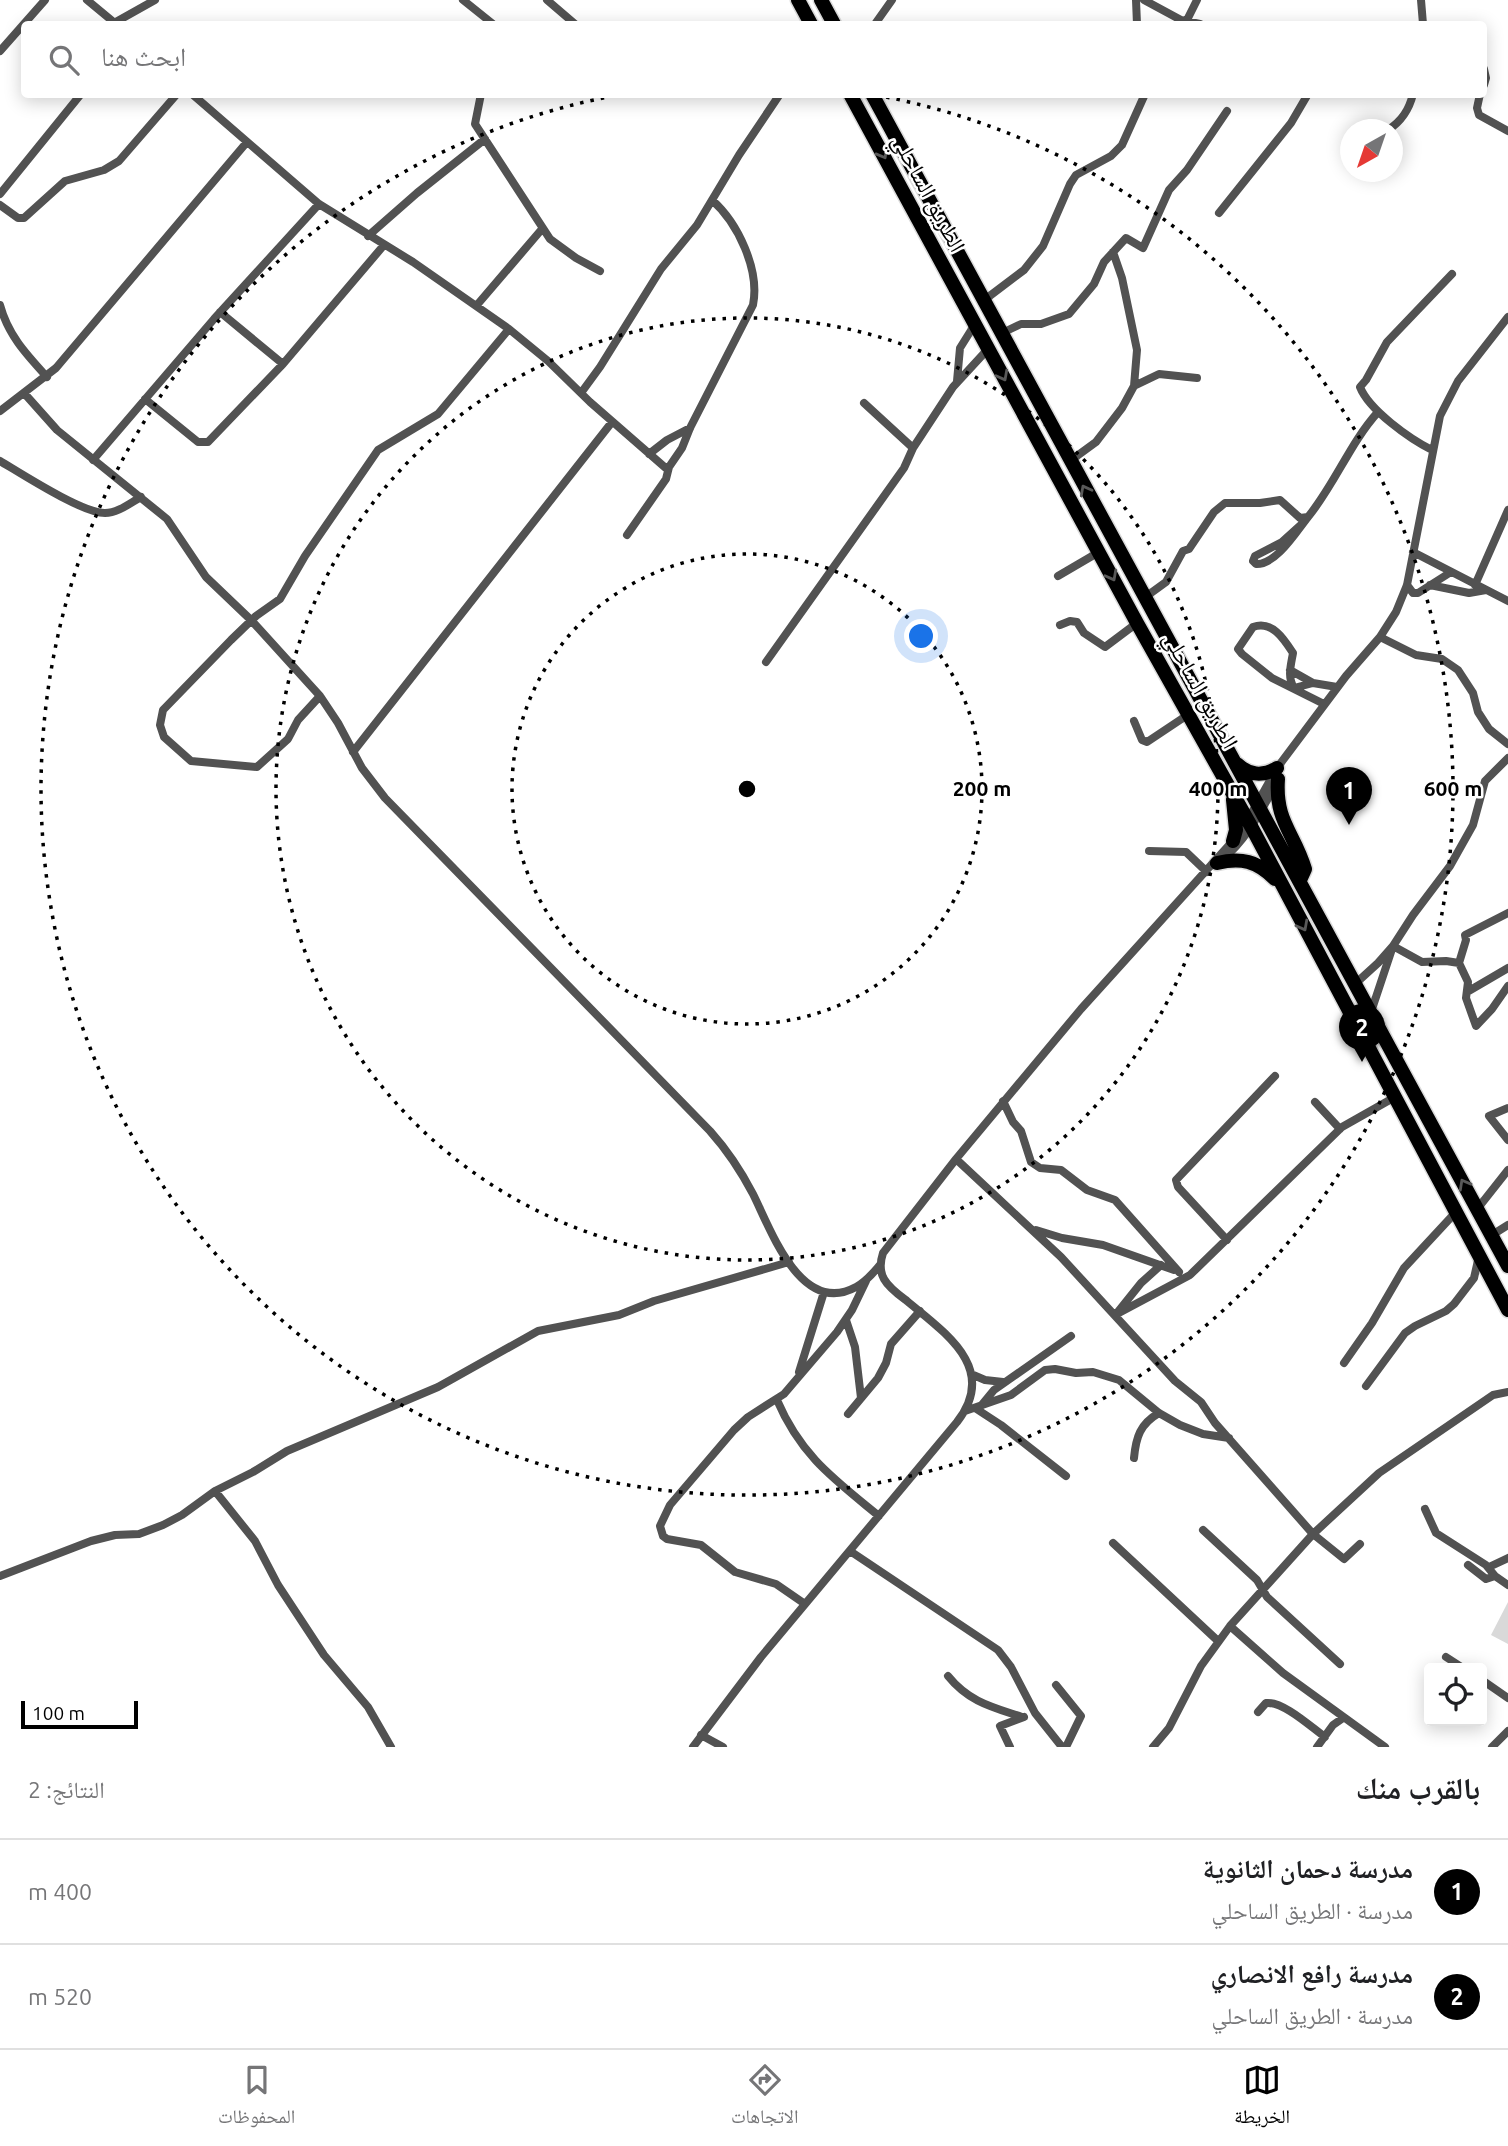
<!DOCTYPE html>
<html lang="ar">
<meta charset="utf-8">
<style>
body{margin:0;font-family:Ubuntu,"Noto Naskh Arabic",sans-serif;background:#f2f2f2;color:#202124;direction:rtl}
.controls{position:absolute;right:21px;bottom:21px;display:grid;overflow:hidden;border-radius:7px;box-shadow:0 4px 18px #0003}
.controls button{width:63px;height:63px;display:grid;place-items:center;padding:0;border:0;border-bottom:2px solid #e0e0e0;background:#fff;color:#202124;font:35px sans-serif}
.compass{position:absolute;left:1340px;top:119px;width:63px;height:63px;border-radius:50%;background:#fff;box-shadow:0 4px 18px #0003;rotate:220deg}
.scale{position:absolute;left:21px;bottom:18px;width:117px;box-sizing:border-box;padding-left:7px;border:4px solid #000;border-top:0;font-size:19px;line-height:24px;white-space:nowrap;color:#000;-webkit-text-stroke:5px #fff;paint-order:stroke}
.you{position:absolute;left:922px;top:637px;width:24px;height:24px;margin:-18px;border:5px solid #fff;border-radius:50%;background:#1a73e8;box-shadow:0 0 0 10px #1a73e833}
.badge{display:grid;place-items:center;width:46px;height:46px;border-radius:50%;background:#000;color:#fff;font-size:23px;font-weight:700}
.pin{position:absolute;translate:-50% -58px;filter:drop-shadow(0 2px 4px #0008)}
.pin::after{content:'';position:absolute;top:37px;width:24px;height:21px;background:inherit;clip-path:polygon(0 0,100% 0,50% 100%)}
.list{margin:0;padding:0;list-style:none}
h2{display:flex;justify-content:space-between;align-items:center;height:91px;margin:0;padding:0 28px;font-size:30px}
h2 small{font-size:23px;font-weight:400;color:#757577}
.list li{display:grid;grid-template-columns:46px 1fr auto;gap:21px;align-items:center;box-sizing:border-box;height:105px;padding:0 28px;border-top:2px solid #e0e0e0}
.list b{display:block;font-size:26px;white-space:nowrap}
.list p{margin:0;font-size:23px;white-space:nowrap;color:#757577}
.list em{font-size:23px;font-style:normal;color:#757577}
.icon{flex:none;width:38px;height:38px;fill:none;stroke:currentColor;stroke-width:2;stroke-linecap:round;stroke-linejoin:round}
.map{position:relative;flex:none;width:1508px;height:1747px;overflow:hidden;direction:ltr}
.search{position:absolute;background:#fff;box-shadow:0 4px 18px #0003;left:21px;right:21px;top:21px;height:77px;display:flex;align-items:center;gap:18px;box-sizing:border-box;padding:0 24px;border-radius:7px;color:#757577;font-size:26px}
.sheet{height:301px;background:#fff}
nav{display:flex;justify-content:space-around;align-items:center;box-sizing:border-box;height:98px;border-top:2px solid #e0e0e0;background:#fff;font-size:19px;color:#757577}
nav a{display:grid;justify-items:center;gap:4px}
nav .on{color:#000}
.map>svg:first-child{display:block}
</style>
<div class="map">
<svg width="1508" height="1747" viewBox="0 0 1508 1747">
<rect width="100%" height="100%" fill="#fff"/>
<path fill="#d9d9d9" d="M1508 1602V1644L1491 1635Z"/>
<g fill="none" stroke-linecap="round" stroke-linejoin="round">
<g stroke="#dbdbdb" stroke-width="17">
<path id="trunk" d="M798 0 811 24
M821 0 834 24
M850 94 1137 623 1252 828 1508 1310
M872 94 1508 1266
M1237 764C1249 775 1262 777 1277 768
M1278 779C1275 822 1294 832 1305 869L1300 880
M1233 800 1236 830 1233 841
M1217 863C1241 857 1257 861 1275 879"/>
</g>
<path stroke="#525252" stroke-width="8" d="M87 0 116 24
M463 0 493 24
M547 0 575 24
M1136 0 1137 24
M1144 0 1181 20 1200 24
M1421 0 1423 24
M1186 22 1197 0
M114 23 155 0
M875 24 892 0
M0 51 45 0
M1484 69 1486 78 1484 85
M192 94 319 204 413 262 509 329 548 361 590 402 668 470
M481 94 475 124 550 239 576 258 600 271
M1480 94 1477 108 1479 115 1508 131
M1388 130C1402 121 1409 110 1413 94
M0 194 81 94
M0 205 18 218H24L65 181 104 170 119 161 177 94
M1219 213 1291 123 1308 94
M368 236 417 193 485 139
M1113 252 1122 278 1137 350 1134 386
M983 301 1024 270 1043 246 1070 184 1076 175 1111 156 1122 145 1145 94
M0 305C8 335 26 354 47 377
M477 305 542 229
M220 312 283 364
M1000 334 1021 324H1041L1069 314 1094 284 1104 262 1126 238 1143 248 1169 190 1187 170 1227 111
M957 381 960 348 975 324
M24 393 57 430 167 519 206 577 251 620 320 696 338 723 362 768 385 798 710 1131C727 1150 741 1171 753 1194 771 1230 801 1317 856 1287 866 1282 873 1273 880 1265
M581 393 600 367 661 269 697 225 739 155 780 94
M145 399 198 442H208L283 364 384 245
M864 403 913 448
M0 411 56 368 247 142
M1432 450C1410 439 1369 410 1360 387L1366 380 1387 342 1452 274
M649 454 667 440 690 428
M93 460 214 319 319 204
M0 461C22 474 82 513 105 513 118 513 130 503 141 497
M1070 461 1096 442 1122 408 1134 386 1159 374 1197 378
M1303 523 1282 542 1255 556 1253 561 1256 564C1276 565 1296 532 1308 517
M627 535 666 479 669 467 682 448 690 428 753 305C760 270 738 223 712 200
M1413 552 1508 601
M1058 576 1099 552
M1407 585 1413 593H1418L1451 572
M1430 585 1469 593 1486 590
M1475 585 1508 510
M1144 598 1166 582 1183 551 1189 549 1214 512 1225 503H1260L1280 500 1300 518 1308 517C1335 484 1350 443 1378 412
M1060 625 1070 621 1077 622 1084 633 1105 647 1137 623
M1380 637 1416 655 1442 659 1458 670 1473 693 1478 712 1489 729 1508 744
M766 662 904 468 913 448 953 387 988 349
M1290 670 1313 683
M320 696 298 720 288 739 257 767 191 761 164 737 160 725 163 710 231 640 256 616 280 599 305 556 378 450 438 414 509 329
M1324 704 1272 678 1242 654 1238 649 1253 627C1272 620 1284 639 1293 653 1291 665 1287 677 1294 688L1313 683 1337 687
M1134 721 1142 740 1147 742 1189 714
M353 752 612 422
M1149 851 1186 852 1207 872
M1222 860C1247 839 1259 814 1275 786
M1459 963 1468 982 1466 998 1476 1026 1492 1009 1508 986
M1355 984 1378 963 1393 946 1413 915 1450 866 1473 825 1485 781 1508 758
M1467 992 1508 968
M1371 1012 1393 946 1422 962 1446 961 1459 963 1466 940 1465 935 1508 913
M1003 1101 1013 1122 1021 1131 1031 1162 1040 1168 1061 1170 1087 1190 1115 1200 1179 1272
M1315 1102 1340 1129
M1508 1108 1489 1116 1508 1140
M956 1159 1061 1257 1175 1381 1201 1402 1215 1423 1313 1534 1344 1559 1360 1544
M1478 1208 1508 1170
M1036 1230 1062 1238 1103 1245 1174 1270
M1492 1235 1508 1225
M1227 1240 1178 1187 1176 1180 1275 1076
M1117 1313 1141 1283 1161 1265
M1115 1315 1190 1275 1342 1127 1395 1097
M846 1320 855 1347 861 1398
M1344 1363 1372 1323 1404 1268 1455 1213
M799 1372 824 1292
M971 1374 985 1380 1003 1382
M1366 1386 1405 1333 1415 1326 1446 1311 1454 1304 1474 1278 1479 1256
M777 1400C801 1456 834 1479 879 1516
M980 1407 994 1390 1071 1336
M975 1408 1001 1425 1066 1476
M965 1411 1011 1395 1045 1370 1055 1369 1076 1373 1093 1372 1119 1380 1159 1413 1180 1425 1203 1434 1229 1438
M848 1414 878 1378 886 1363 891 1344 920 1311
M1134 1458C1136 1437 1140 1424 1159 1413
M215 1491 255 1541 278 1585 324 1655 368 1707 391 1747
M1425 1509 1436 1533 1486 1565 1495 1576 1508 1585
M1203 1530 1257 1580 1267 1597 1340 1664
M1113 1543 1218 1641
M850 1551 998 1650 1011 1667 1035 1713 1062 1747
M1468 1565 1486 1579 1495 1576
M1489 1567 1508 1558
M0 1576 91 1541 115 1535 139 1534 163 1525 182 1515 215 1491 253 1472 287 1451 438 1387 538 1331 619 1315 654 1301 789 1262
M805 1604 776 1584 735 1572 701 1545 667 1539 663 1536 660 1526 670 1505 734 1430 748 1417 784 1394 837 1332 852 1310 866 1281
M1230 1626 1283 1673 1385 1747
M1446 1657 1463 1668
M948 1676C969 1702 992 1707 1022 1717
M1482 1680 1508 1698
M1056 1685 1081 1716 1066 1747
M1258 1712 1266 1703C1283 1701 1311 1727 1325 1737
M701 1735 723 1747
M693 1747 761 1657 957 1422C999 1368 945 1333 907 1301 899 1295 889 1288 884 1279 879 1270 880 1262 883 1253L956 1159 1081 1009 1241 832 1277 768 1346 676 1380 637 1396 612 1407 585 1440 416 1458 381 1508 317
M1010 1747 1000 1726 1024 1717
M1153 1747 1169 1728 1201 1666 1230 1626 1313 1534 1379 1473 1493 1395 1508 1392
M1317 1747 1333 1725 1343 1718
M1492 1747 1508 1731"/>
<use href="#trunk" stroke="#000" stroke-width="14"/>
</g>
<defs><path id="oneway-chevron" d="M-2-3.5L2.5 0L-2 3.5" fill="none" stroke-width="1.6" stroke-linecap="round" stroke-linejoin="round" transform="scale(1.75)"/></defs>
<g stroke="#595959">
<use href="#oneway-chevron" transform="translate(883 154) rotate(61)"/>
<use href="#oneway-chevron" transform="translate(1003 376) rotate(62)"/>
<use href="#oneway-chevron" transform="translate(1085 490) rotate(-118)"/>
<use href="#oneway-chevron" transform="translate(1112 576) rotate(62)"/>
<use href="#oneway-chevron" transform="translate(1303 926) rotate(62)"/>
<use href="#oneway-chevron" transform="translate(1464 1184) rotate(-119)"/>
</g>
<g fill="none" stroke="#000" stroke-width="3.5" stroke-dasharray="3.5 7">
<circle cx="747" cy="789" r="235"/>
<circle cx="747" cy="789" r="471"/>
<path d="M876 95A706 706 0 1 1 618 95"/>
</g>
<g text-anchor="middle" stroke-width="5" stroke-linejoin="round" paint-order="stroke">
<g font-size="23" fill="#000" stroke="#fff">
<text transform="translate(929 193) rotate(62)" y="8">الطريق الساحلي</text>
<text transform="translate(1201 690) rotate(61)" y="8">الطريق الساحلي</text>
</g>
</g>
<circle cx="747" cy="789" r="10" fill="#000" stroke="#fff" stroke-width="3.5"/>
<g font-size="21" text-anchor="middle" font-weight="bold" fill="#000" stroke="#fff" stroke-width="5" stroke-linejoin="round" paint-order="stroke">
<text x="982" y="796">200 m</text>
<text x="1218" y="796">400 m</text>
<text x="1453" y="796">600 m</text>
</g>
</svg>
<div class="controls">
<button><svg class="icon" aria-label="locate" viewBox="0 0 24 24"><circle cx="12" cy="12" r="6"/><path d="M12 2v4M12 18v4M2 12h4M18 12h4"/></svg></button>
</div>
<svg class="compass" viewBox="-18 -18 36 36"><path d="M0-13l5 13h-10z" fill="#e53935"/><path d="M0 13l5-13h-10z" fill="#757577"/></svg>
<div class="scale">100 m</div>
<div class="you"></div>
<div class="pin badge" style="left:1349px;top:825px">1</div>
<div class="pin badge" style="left:1362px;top:1062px">2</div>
<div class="search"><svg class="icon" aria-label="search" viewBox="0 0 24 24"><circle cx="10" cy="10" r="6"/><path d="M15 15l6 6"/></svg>ابحث هنا</div>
</div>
<section class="sheet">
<h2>بالقرب منك<small>النتائج: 2</small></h2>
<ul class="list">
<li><span class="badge">1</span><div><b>مدرسة دحمان الثانوية</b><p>مدرسة · الطريق الساحلي</p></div><em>400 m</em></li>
<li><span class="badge">2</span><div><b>مدرسة رافع الانصاري</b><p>مدرسة · الطريق الساحلي</p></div><em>520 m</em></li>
</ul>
</section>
<nav>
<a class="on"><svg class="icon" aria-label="map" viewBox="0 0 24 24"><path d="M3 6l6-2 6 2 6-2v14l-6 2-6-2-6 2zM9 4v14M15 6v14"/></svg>الخريطة</a>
<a><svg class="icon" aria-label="directions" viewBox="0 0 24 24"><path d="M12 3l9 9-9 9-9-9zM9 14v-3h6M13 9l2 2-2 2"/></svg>الاتجاهات</a>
<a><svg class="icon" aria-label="saved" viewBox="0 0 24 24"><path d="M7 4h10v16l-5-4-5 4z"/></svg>المحفوظات</a>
</nav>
